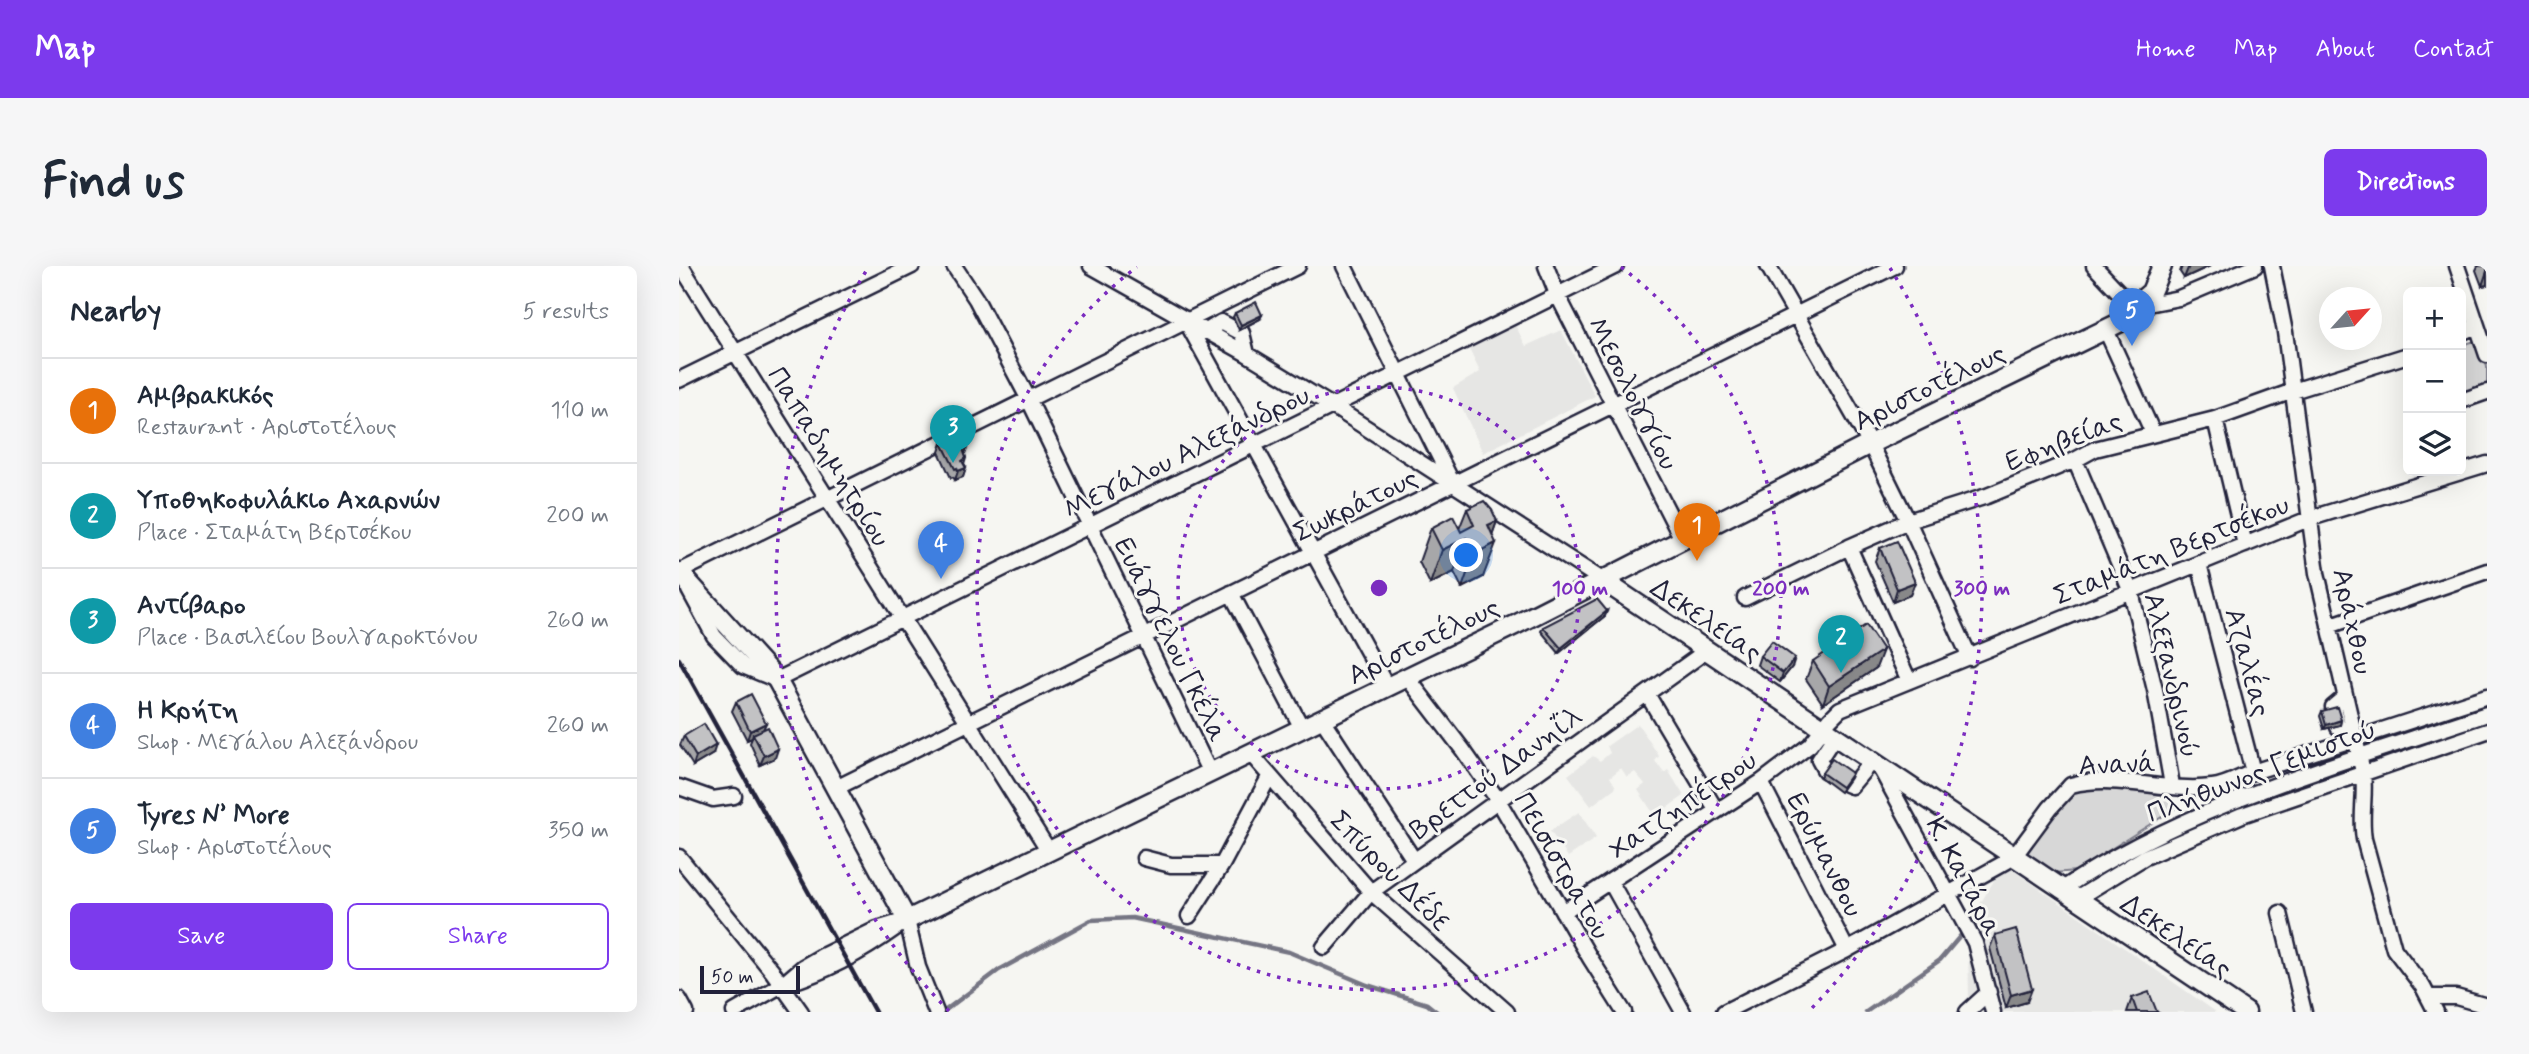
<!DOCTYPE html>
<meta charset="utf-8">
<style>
body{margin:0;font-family:Mynerve,sans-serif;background:#f6f6f7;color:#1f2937}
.controls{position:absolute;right:21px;top:21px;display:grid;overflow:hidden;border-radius:10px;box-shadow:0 7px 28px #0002}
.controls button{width:63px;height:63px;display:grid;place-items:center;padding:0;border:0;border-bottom:2px solid #e0e1e3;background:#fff;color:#1f2937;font:35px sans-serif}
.compass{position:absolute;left:1640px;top:21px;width:63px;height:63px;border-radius:50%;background:#fff;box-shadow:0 7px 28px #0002;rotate:63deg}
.scale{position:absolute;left:21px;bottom:18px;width:100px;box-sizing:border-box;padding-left:7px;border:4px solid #22223b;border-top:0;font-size:19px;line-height:24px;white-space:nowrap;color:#22223b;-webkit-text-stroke:5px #f6f6f2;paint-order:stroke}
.you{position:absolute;left:788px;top:290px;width:24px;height:24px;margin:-18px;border:5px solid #fff;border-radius:50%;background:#1a73e8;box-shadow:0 0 0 10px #1a73e833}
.badge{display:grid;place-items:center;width:46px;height:46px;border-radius:50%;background:#7c3aed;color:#fff;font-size:23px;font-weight:700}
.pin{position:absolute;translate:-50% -58px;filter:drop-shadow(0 2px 4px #0008)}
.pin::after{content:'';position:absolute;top:37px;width:24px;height:21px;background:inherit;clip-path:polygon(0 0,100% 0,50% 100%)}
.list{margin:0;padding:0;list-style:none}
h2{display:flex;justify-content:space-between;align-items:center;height:91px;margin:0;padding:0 28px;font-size:30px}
h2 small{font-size:23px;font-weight:400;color:#747a83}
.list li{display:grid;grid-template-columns:46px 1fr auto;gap:21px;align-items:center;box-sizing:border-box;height:105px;padding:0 28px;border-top:2px solid #e0e1e3}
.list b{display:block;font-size:26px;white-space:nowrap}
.list p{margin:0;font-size:23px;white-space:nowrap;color:#747a83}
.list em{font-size:23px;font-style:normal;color:#747a83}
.actions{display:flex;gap:14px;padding:21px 28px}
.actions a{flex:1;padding:16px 0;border:2px solid #7c3aed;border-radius:10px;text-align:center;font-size:24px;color:#7c3aed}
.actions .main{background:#7c3aed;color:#fff}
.icon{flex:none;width:38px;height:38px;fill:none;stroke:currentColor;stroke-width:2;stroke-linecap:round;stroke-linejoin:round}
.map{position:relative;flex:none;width:1808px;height:746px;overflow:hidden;border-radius:10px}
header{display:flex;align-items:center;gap:42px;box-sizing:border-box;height:98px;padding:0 35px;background:#7c3aed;color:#fff}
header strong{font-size:33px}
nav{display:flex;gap:38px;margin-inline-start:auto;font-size:24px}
.intro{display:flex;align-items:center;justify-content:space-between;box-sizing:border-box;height:168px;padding:0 42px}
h1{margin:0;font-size:49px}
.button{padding:18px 32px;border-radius:10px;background:#7c3aed;color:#fff;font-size:24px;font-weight:700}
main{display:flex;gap:42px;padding:0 42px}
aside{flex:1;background:#fff;border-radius:10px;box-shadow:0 7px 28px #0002}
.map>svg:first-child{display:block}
</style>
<header>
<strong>Map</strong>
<nav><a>Home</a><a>Map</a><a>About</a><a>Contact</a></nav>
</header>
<div class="intro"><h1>Find us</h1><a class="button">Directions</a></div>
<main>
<aside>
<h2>Nearby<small>5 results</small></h2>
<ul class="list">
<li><span class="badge" style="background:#e8710a">1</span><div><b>Αμβρακικός</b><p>Restaurant · Αριστοτέλους</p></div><em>110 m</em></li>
<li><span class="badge" style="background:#0f9aa8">2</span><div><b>Υποθηκοφυλάκιο Αχαρνών</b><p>Place · Σταμάτη Βερτσέκου</p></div><em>200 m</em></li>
<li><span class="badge" style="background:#0f9aa8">3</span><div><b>Αντίβαρο</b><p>Place · Βασιλείου Βουλγαροκτόνου</p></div><em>260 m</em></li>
<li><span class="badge" style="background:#3f7fe0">4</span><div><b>Η Κρήτη</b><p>Shop · Μεγάλου Αλεξάνδρου</p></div><em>260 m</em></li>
<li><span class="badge" style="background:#3f7fe0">5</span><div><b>Tyres N’ More</b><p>Shop · Αριστοτέλους</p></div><em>350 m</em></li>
</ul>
<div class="actions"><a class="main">Save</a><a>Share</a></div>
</aside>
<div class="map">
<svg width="1808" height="746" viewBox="0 0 1808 746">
<rect width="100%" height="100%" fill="#f6f6f2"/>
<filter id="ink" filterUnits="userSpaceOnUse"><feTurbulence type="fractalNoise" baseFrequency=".0143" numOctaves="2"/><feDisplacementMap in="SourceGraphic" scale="14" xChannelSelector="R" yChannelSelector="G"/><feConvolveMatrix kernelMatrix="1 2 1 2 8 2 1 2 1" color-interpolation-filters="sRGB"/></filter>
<g filter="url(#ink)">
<path fill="#e6e6e4" d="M835 57 847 80 882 64 916 130 804 187 774 122 801 106 788 79Z
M959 458 980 490 976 495 985 507 989 504 1005 530 976 550 959 524 966 518 956 506 948 511 942 502 931 511 937 521 912 540 889 509 914 490 921 495 931 487 928 480Z
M900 546 917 572 889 591 871 565Z
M1325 598 1537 746H1286L1290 743 1289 658Z"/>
<path fill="#d7d7d7" stroke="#7c7c89" stroke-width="2" d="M1800 74 1808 101V121L1782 129V79Z
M1395 523H1488L1497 542 1397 605 1375 607 1343 588Z"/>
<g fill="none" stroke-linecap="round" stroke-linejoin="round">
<path stroke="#757583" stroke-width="4.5" d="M264 746 320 704 412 654 453 652 610 686 688 719 748 738 758 746
M1187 746 1261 694 1283 668"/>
<g stroke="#22223b" stroke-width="19">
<path id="minor" d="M2 0 370 585
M275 0 297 33 349 132 531 507
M412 0 568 88 655 141 923 314
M665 0 773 216
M867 0 878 28 1004 275
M1089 0 1191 178 1229 255 1291 392
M1415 0 1454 41 1500 32 1576 0
M1593 0 1606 66 1638 307 1684 506C1687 529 1681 550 1685 573L1715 683 1744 721 1757 746
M1778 0 1808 89
M508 57 708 421
M1427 64 1474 167
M526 66 542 56 563 67 568 88
M1782 67 1797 60
M0 114 233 0
M1782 135 1808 126
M1536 153 1566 279
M1396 194 1452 326 1476 424 1493 519
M1170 281 1230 415
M1520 298 1574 506
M0 306 619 0
M10 324 35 370 64 400 98 414 937 0
M552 327 623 462
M1066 332 1170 281 1229 255 1308 230 1396 194 1416 183 1536 153 1614 125 1729 89
M1650 360 1808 305
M728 411 784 484 819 534 911 692 945 746
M968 428 1037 544
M1666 431 1654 441 1659 461 1674 465
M643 453 735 594
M571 487 692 626 828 746
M1201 502 1296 677 1314 746
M1146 505 1140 494 1155 471
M1082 516 1168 684
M1167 518 1172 520 1192 496
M0 521 34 533 55 530
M157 522 1216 0
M0 591 93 705 122 746
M465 592 492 599H543
M931 615 1004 746
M1382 624C1510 538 1663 497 1808 448
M1397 633 1466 591 1563 549 1808 465
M884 646 1082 516 1131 479 1151 453 1161 443 1632 252 1808 198
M1601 647 1625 746
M510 650 543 599 590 511
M228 654 239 701 257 746
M645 681 692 626 1027 385
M109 717C147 706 186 684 218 661
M1751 731H1777L1808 740
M0 733 7 746
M55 746 103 719 124 701 143 690 198 663 228 654
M1045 746 1168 684 1334 592 1371 542 1392 519C1438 507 1487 527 1533 521 1547 520 1561 511 1574 506L1808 430
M1288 746 1310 726"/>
</g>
<g stroke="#22223b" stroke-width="23">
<path id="major" d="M0 306 98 414 228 654 838 358 1191 178 1446 54 1454 41 1472 26 1483 0
M923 314 1567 746"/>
</g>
<use href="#minor" stroke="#f6f6f2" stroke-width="14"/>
<use href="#major" stroke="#f6f6f2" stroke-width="18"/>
<path stroke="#22223b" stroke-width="4.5" d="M0 393 196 746"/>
</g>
<path fill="#a7a7a9" stroke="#22223b" stroke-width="2" d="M1503 0H1531L1505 12 1501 6Z
M1799 0H1808V19L1803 20 1797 4Z
M556 47 581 53 560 64 554 51Z
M263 177 288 182 286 188 287 192 285 199 287 202 284 211 276 214 274 211 272 212 260 186Z
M788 243 818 255 813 269 804 311 783 322 775 306 751 318 740 296 752 262 780 263Z
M1201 282 1236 316 1231 329 1214 336 1196 295Z
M928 345 926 350 880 387 862 365 864 361Z
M1081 390 1113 401 1101 416 1078 399Z
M1134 395 1197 402 1144 438 1127 413Z
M57 436 85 463 96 492 81 499 71 477 73 472 68 474 53 445Z
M1643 445 1662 454 1661 459 1645 463 1641 450Z
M5 470 34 488 14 500 1 479Z
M1143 507H1173L1171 512 1161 526 1141 511Z
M1316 669 1348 736 1327 742 1311 682Z
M1453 732 1478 746H1448Z"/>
<path fill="#888889" stroke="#22223b" stroke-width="2" d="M1510 0H1531L1505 12Z
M1808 5V19L1803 20Z
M583 49 581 53 560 64 562 59Z
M287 202 284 211 276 214 279 205Z
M818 255 809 281 817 277 804 311 783 322 795 288 809 259Z
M787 272 775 306 751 318 763 284Z
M1236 316 1231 329 1214 336 1218 323Z
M928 345 926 350 880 387 882 382Z
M1204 384 1197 402 1144 438 1150 420Z
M1116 392 1113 401 1101 416 1104 407Z
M1662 454 1661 459 1645 463 1647 459Z
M87 457 83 466 74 468 73 472 68 474 71 465Z
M37 479 34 488 14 500 17 491Z
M99 483 96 492 81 499 85 490Z
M1353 723 1348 736 1327 742 1332 729Z"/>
<path fill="#c2c2c4" stroke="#22223b" stroke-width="2" d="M577 36 583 49 562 59 556 47Z
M279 166 288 182 284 183 287 192 283 195 287 202 279 205 278 202 276 203 263 177Z
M805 235 813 244 818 255 809 259 817 277 795 288 787 272 763 284 752 262 774 250 782 266 795 259 788 243Z
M1218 275 1236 316 1218 323 1201 282Z
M918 333 928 345 882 382 864 361Z
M1187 359 1204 384 1150 420 1134 395Z
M1093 375 1116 392 1104 407 1081 390Z
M72 428 87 457 71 465 57 436Z
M1658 441 1662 454 1647 459 1643 445Z
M25 458 37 479 17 491 5 470Z
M89 461 99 483 85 490 74 468Z
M1153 493 1173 507 1163 521 1143 507Z
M1337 663 1353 723 1332 729 1316 669Z
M1470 726 1478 746H1458L1453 732Z"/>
</g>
<g fill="none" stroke="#7b2cbf" stroke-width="3.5" stroke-dasharray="3.5 7">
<circle cx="700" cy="322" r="201"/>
<path d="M942 1A402 402 0 1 1 458 1"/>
<path d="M270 745A603 603 0 0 1 189 2M1211 2A603 603 0 0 1 1130 745"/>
</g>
<g text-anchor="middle" stroke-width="6" stroke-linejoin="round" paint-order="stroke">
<g font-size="28" fill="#22223b" stroke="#f6f6f2">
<text transform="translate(1250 120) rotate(-26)" y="10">Αριστοτέλους</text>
<text transform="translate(955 127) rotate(63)" y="10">Μεσολογγίου</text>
<text transform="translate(1384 174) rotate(-21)" y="10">Εφηβείας</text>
<text transform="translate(507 185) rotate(-26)" y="10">Μεγάλου Αλεξάνδρου</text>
<text transform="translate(151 190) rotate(58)" y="10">Παπαδημητρίου</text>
<text transform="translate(676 238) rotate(-26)" y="10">Σωκράτους</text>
<text transform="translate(1492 283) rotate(-22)" y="10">Σταμάτη Βερτσέκου</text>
<text transform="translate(1028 353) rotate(34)" y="10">Δεκελείας</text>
<text transform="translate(1675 355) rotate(78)" y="10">Αράχθου</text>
<text transform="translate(493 373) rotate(64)" y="10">Ευάγγελου Γκέλα</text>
<text transform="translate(744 374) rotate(-26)" y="10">Αριστοτέλους</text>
<text transform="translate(1570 396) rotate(75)" y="10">Αζαλέας</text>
<text transform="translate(1494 409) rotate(77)" y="10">Αλεξανδρινού</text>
<text transform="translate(1438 497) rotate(-2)" y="10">Ανανά</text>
<text transform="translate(1582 504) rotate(-21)" y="10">Πλήθωνος Γεμιστού</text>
<text transform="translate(816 506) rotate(-36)" y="10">Βρεττού Δανηΐλ</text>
<text transform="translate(1003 538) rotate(-34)" y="10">Χατζηπέτρου</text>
<text transform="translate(1147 588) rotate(63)" y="10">Ερύμανθου</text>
<text transform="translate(884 599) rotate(60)" y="10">Πεισίστρατου</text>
<text transform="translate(712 604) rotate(45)" y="10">Σπύρου Δέδε</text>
<text transform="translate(1286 610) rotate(62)" y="10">Κ. Κατάρα</text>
<text transform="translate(1498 669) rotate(34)" y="10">Δεκελείας</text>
</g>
</g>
<circle cx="700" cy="322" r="10" fill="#7b2cbf" stroke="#f6f6f2" stroke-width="3.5"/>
<g font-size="21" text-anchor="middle" font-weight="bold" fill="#7b2cbf" stroke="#f6f6f2" stroke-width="6" stroke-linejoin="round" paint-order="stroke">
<text x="901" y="329">100 m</text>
<text x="1102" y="329">200 m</text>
<text x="1303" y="329">300 m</text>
</g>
</svg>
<div class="controls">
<button>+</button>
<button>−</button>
<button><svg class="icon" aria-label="layers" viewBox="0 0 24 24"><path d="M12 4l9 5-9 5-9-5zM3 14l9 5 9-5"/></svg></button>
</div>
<svg class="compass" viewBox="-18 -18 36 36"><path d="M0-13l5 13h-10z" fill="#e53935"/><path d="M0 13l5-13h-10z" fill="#747a83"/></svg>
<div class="scale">50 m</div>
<div class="you"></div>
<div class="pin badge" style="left:1018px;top:295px;background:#e8710a">1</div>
<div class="pin badge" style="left:1162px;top:407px;background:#0f9aa8">2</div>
<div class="pin badge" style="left:274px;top:197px;background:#0f9aa8">3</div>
<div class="pin badge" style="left:262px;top:313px;background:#3f7fe0">4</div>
<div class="pin badge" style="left:1453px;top:80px;background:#3f7fe0">5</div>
</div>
</main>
